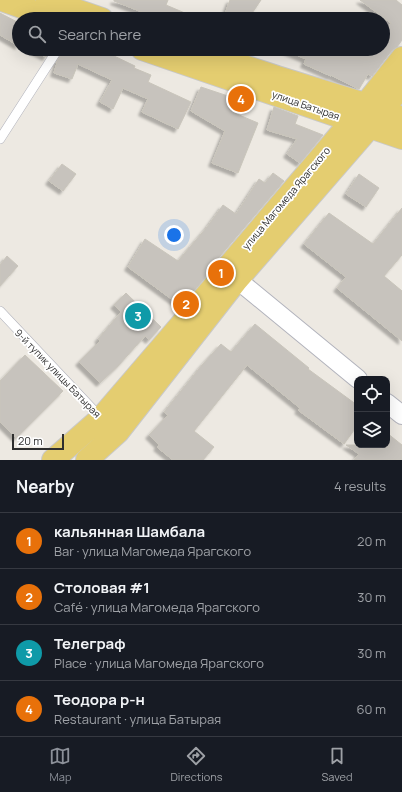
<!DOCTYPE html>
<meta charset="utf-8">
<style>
body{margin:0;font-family:Manrope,sans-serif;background:#242831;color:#f1f3f6}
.controls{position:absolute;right:12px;bottom:12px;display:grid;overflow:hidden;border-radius:8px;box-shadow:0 4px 16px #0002}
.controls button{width:36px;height:36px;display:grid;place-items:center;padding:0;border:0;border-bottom:1px solid #363941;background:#171b24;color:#f1f3f6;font:20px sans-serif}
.scale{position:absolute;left:12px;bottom:10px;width:52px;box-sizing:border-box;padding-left:4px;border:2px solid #2e2e2e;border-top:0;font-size:11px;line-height:14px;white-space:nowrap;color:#2e2e2e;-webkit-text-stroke:3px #fff;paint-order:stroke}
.you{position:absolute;left:174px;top:235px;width:14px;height:14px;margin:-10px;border:3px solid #fff;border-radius:50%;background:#1a73e8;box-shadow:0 0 0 6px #1a73e833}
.badge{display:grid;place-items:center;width:26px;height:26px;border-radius:50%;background:#8c9099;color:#fff;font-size:13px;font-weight:700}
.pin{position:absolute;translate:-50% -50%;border:2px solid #fff;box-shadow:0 1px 4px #0006}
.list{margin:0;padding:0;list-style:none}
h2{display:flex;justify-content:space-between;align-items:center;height:52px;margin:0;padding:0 16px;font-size:17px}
h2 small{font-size:13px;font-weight:400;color:#9ea1a6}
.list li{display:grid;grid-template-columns:26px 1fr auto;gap:12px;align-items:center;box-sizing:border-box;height:56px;padding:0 16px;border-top:1px solid #363941}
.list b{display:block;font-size:15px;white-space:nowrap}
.list p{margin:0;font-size:13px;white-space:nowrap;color:#9ea1a6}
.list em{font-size:13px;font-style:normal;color:#9ea1a6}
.icon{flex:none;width:22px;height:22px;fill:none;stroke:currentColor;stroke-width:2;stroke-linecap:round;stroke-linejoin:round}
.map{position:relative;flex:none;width:402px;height:460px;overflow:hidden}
.search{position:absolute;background:#171b24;box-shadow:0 4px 16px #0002;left:12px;right:12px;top:12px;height:44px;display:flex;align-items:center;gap:10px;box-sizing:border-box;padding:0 14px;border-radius:22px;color:#9ea1a6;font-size:15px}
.sheet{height:276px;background:#171b24}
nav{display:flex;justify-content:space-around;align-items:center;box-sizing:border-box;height:56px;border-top:1px solid #363941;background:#171b24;font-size:11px;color:#9ea1a6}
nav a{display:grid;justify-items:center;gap:2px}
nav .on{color:#8c9099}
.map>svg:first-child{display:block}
</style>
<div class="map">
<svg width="402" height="460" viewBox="0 0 402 460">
<defs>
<filter id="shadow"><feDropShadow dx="-3.5" dy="3.5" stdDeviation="1" flood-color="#0004"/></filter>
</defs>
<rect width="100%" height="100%" fill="#ede9e2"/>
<path fill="#c7c3bd" stroke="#c9c5bb" filter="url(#shadow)" d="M114 0H168L166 5 199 19H160L114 1Z
M230 0H261L248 19H223Z
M360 0H396L402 5V40L397 47 392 50 372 76 368 74 359 89 331 75V76L304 64 306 59 282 49H383V35L391 23Z
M0 13 19 23V46L0 35Z
M31 49H51L46 57Z
M64 49H83L82 50 89 53 90 49H115L112 55 135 66 134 68 151 75 148 82 191 102 178 129 142 112 148 99 123 88 113 109 100 102 112 80 78 64 72 79 54 73 57 63H56L63 52Z
M201 87 237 99 232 112 258 123 238 173 212 163 225 131 191 111Z
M274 107 298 116 295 124 323 135 300 163 287 154 297 139 267 130Z
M62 164 76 174 63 191 49 181Z
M273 173 284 181 215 262 204 279 181 306 128 267 145 239 178 261 207 227 223 205 236 214 259 179 265 183Z
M359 174 379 188 366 207 346 194Z
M402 208V255L384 276 402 291V341L337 288 346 277 304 244 329 213 373 244Z
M7 256 18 266 0 286V265Z
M126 293 161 327 149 340 145 336 119 365 100 383 79 362 100 341 98 339 121 312 114 305Z
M255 324 309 368 308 369 357 405V426L344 444 298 410 300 408 247 365 194 431 214 447 203 460H173L157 447 159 445 149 435 168 415 164 412 202 365 221 344 231 352Z
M25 355 63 391 16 438 0 422V381Z
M387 433 402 445V460H354L359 454 346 445H387Z"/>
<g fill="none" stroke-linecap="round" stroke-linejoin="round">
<g stroke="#b2b3bc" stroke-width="10">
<path id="service" d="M0 139 58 49
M0 311 101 418"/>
</g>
<g stroke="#b2b3bc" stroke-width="20">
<path id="minor" d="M228 272 358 379
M387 403 402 415"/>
</g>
<g stroke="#c9c9c9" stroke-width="24">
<path id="primary" d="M2 0 55 19
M47 0 102 19
M142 49 402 138
M193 49 277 77 365 104 402 118
M53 460 101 418 215 285 225 270 360 111 402 58
M87 460 118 432 237 280 377 119 402 85"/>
</g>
<use href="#service" stroke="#fff" stroke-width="9"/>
<use href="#minor" stroke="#fff" stroke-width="18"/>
<use href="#primary" stroke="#e4cd70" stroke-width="22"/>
</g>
<g text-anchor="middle" stroke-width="3.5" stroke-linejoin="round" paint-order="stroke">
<g font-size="10" fill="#2e2e2e" stroke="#fff">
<text transform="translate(306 105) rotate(19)" y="4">улица Батырая</text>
<text transform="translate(286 198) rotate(-50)" y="4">улица Магомеда Ярагского</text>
<text transform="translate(58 373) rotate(46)" y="4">9-й тупик улицы Батырая</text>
</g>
</g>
</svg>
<div class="controls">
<button><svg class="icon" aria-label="locate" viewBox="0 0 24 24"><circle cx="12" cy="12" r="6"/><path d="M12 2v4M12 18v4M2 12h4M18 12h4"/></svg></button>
<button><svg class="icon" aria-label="layers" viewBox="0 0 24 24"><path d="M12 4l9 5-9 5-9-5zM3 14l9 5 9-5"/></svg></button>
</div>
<div class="scale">20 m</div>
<div class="you"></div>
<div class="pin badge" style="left:221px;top:273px;background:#e8710a">1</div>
<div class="pin badge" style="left:186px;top:304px;background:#e8710a">2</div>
<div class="pin badge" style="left:138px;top:316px;background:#0f9aa8">3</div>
<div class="pin badge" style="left:241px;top:99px;background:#e8710a">4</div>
<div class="search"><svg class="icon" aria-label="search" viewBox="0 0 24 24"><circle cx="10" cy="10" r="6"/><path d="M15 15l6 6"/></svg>Search here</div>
</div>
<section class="sheet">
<h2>Nearby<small>4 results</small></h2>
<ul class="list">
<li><span class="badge" style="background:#e8710a">1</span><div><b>кальянная Шамбала</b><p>Bar · улица Магомеда Ярагского</p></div><em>20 m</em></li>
<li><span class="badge" style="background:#e8710a">2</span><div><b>Столовая #1</b><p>Café · улица Магомеда Ярагского</p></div><em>30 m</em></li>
<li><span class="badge" style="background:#0f9aa8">3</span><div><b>Телеграф</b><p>Place · улица Магомеда Ярагского</p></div><em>30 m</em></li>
<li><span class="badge" style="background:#e8710a">4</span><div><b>Теодора р-н</b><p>Restaurant · улица Батырая</p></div><em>60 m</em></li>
</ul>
</section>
<nav>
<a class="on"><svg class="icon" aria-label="map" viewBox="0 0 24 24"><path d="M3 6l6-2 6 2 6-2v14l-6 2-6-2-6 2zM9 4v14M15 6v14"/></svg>Map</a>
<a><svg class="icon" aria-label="directions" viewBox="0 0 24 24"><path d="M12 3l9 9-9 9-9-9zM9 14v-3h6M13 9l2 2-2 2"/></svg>Directions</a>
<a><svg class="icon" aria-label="saved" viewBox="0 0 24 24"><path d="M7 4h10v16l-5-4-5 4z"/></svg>Saved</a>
</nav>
